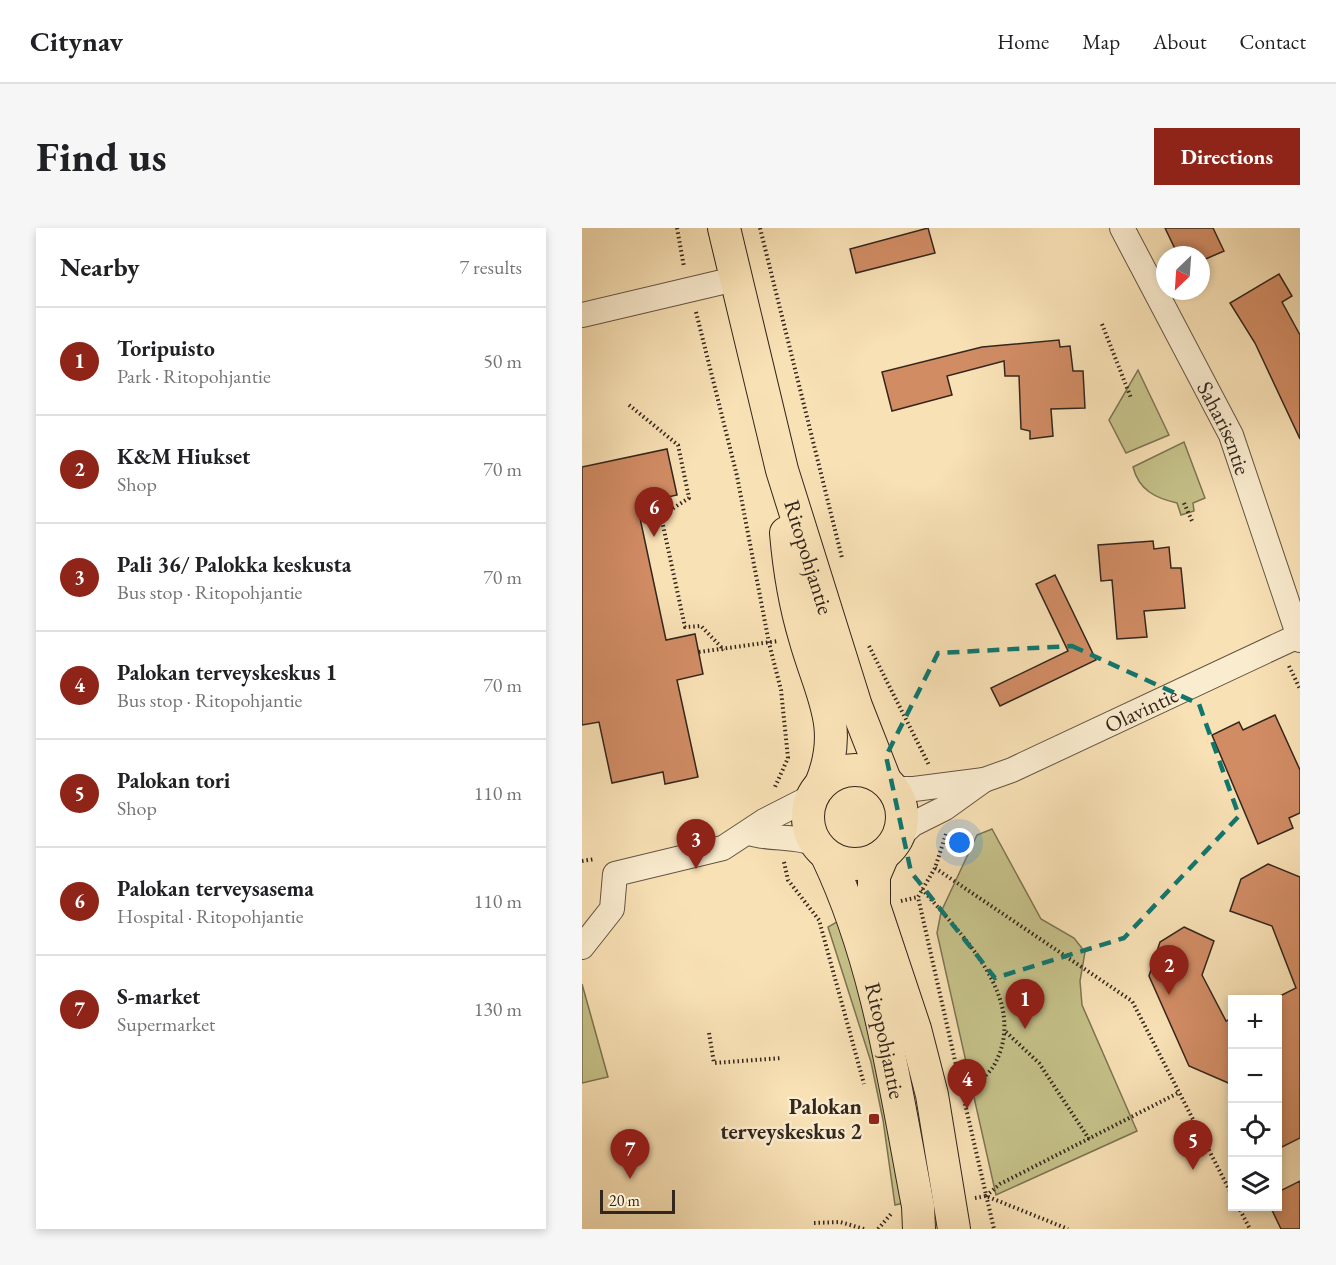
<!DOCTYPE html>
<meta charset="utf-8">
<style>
body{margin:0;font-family:"EB Garamond",serif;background:#f6f6f6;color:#202124}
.controls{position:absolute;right:18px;bottom:18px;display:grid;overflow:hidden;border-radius:0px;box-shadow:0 3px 9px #0003}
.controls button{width:54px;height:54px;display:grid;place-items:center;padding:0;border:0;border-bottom:2px solid #e0e0e0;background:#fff;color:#202124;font:30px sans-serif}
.compass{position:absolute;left:574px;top:18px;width:54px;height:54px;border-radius:50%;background:#fff;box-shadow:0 3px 9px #0003;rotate:205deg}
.scale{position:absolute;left:18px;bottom:15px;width:75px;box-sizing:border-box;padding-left:6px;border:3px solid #33261d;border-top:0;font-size:16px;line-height:21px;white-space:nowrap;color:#33261d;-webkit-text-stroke:4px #faeccf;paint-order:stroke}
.you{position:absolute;left:378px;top:615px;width:21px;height:21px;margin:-15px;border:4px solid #fff;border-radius:50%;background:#1a73e8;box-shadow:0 0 0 9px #1a73e833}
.badge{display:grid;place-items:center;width:39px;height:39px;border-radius:50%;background:#8f2418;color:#fff;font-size:20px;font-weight:700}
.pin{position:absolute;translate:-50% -50px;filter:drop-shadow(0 2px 3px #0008)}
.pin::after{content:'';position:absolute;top:32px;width:21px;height:18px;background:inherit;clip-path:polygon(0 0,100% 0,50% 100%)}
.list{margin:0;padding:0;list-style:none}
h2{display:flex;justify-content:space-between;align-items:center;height:78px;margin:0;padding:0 24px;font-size:26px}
h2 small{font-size:20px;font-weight:400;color:#757577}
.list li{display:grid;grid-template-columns:39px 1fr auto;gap:18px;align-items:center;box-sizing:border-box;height:108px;padding:0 24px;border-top:2px solid #e0e0e0}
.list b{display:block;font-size:22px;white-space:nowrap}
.list p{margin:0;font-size:20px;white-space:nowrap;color:#757577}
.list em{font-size:20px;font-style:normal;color:#757577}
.icon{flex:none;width:33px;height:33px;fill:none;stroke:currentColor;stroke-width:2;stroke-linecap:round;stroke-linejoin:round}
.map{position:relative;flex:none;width:718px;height:1001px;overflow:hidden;border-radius:0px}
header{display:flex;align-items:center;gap:36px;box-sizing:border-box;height:84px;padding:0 30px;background:#fff;border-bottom:2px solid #e0e0e0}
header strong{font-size:28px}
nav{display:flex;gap:33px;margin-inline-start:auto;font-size:21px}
.intro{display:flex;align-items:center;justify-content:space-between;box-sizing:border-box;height:144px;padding:0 36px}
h1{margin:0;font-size:42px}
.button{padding:15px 27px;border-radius:0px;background:#8f2418;color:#fff;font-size:21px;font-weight:700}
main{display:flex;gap:36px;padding:0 36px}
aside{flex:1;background:#fff;border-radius:0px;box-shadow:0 3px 9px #0003}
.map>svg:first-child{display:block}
</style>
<header>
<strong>Citynav</strong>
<nav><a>Home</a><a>Map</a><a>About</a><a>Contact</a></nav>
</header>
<div class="intro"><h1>Find us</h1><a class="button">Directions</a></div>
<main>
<aside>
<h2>Nearby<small>7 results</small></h2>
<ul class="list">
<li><span class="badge">1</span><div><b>Toripuisto</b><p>Park · Ritopohjantie</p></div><em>50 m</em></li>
<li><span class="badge">2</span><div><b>K&amp;M Hiukset</b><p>Shop</p></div><em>70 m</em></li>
<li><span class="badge">3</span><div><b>Pali 36/ Palokka keskusta</b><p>Bus stop · Ritopohjantie</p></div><em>70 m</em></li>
<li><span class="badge">4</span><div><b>Palokan terveyskeskus 1</b><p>Bus stop · Ritopohjantie</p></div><em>70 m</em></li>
<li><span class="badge">5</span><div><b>Palokan tori</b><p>Shop</p></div><em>110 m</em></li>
<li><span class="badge">6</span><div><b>Palokan terveysasema</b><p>Hospital · Ritopohjantie</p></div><em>110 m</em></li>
<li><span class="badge">7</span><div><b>S-market</b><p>Supermarket</p></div><em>130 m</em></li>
</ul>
</aside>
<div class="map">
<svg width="718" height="1001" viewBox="0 0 718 1001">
<rect width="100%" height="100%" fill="#f8e1b5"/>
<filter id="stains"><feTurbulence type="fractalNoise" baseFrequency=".00333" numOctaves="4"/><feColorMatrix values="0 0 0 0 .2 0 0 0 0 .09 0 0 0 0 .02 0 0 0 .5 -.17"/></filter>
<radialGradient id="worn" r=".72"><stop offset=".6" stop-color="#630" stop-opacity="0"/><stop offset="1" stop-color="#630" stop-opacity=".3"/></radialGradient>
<path fill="#c5c088" stroke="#7c7352" stroke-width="1.5" d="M556 142 587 207 544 225 527 192Z
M602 214 623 270 611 275 612 283 599 287 595 275C573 270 557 262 551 239Z
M410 601 459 691 492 710 503 724 498 753 500 777 555 903 414 967 355 705 359 684 395 607Z
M258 692 279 755 326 974 313 977 301 892 289 834 246 699Z
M0 756 26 849 0 855Z"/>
<path fill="#d18c64" stroke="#33261d" stroke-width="1.5" d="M346 0 353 25 274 45 268 21Z
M583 0H631L642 23 619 33V27H596Z
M697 46 710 68 700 74 718 107V211L673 115 648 75Z
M477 112 478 119 488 118 491 143H501L503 180 469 181 471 208 448 211V203L439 201 437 148H423L422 133 365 148 370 167 310 183 300 144 400 119Z
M85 221 95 267 55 276 84 412 113 406 121 446 95 452 116 549 83 556 81 544 30 555 17 494 0 497V239Z
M571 313 572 321 587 319 589 340H599L603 380 562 383 565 409 535 411 530 352 519 353 516 317Z
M473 347 514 432 418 478 409 460 486 423 454 356Z
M693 487 718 542V585L707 590 711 600 676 616 630 507 657 494 661 502Z
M686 636 718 649V910L696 921V769L714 760 690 698 648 683 659 651Z
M602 699 632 713 620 747 644 793 651 790V857L607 838 567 748 578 714Z
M718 953V1001H699L688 978H696V964Z"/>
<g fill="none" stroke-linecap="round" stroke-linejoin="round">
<g stroke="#645543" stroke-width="26">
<g id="minor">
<path id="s1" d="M540 0 649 207 718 412"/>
<path d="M0 87 153 51"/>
<path id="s2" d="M311 561H332L402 552 430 542 716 408"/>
<path d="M167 605C190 612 211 607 234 616"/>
<path d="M316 610 331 596 363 580 402 552"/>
<path d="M0 719 30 681 33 646 141 620 182 593 231 568"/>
</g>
</g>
<g stroke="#33261d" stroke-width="34">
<g id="major">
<path id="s3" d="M142 0 200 242 274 478 303 552"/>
<path d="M204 305C207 340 213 377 223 410 238 465 263 498 239 556"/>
<circle cx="273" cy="589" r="47"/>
<path d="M301 627 292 648V678L333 801 350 867 372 1001"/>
<path id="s4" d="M245 628C297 737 313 860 336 978L337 1001"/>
</g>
</g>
<path stroke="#33261d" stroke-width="4" stroke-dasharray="1.5 3" stroke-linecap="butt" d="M95 0 102 39
M178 0 260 330
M114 84 155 248 187 415 199 462 206 530 193 559
M520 96 549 170
M47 177 96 217 107 270 79 288
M602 275 610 293
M57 285 79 288 103 399 119 398 142 422
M287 418 347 537
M117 424 196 413
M707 438 718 461
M364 606 353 640 336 669 374 837
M0 633 13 631
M202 634 206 652 237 692 282 856
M353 640 550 773 650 967
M340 661C380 708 450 773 411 839 404 849 390 859 381 867
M319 673 336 669
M424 804 457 835 507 911
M127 805 132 835 200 830
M381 867 412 1001
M404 968 418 956 598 864
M393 970 404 968 486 1001
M656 978 668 1001
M232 995 258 994 282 1001
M296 1001 309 986"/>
<use href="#minor" stroke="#faeccf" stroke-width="24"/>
<use href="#major" stroke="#f8e1b5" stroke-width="32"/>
</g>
<path fill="none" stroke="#0f766e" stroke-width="4.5" stroke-dasharray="12 8" stroke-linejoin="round" d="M490 418 617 476 657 588 542 710 413 750 329 644 304 528 356 425Z"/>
<rect fill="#8f2418" stroke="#faeccf" stroke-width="2" x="286" y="885" width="12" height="12" rx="3"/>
<g text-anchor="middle" stroke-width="5" stroke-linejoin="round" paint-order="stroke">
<g font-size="22" fill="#33261d" stroke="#faeccf">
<text dy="8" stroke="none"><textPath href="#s1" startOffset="225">Saharisentie</textPath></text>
<text dy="8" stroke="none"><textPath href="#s3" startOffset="340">Ritopohjantie</textPath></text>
<text dy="8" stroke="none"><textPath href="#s2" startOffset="264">Olavintie</textPath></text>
<text dy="8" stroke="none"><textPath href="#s4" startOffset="194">Ritopohjantie</textPath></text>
</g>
<g font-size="22" font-weight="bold" fill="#33261d" stroke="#faeccf" text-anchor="end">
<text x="280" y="886">Palokan<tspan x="280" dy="25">terveyskeskus 2</tspan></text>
</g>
</g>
<rect width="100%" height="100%" filter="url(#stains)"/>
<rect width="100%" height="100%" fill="url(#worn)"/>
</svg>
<div class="controls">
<button>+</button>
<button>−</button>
<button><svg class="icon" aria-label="locate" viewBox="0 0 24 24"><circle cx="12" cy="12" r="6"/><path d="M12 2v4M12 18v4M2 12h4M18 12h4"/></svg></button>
<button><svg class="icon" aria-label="layers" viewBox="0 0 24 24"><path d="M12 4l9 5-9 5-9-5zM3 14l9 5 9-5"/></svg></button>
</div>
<svg class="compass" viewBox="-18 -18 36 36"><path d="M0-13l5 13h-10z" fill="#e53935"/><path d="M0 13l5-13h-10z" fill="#757577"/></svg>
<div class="scale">20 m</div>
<div class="you"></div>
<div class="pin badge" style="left:443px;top:801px">1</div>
<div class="pin badge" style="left:587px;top:767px">2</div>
<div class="pin badge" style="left:114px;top:641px">3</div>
<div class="pin badge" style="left:385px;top:881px">4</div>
<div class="pin badge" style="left:611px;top:942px">5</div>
<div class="pin badge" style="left:72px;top:309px">6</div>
<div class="pin badge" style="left:48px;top:951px">7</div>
</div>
</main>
